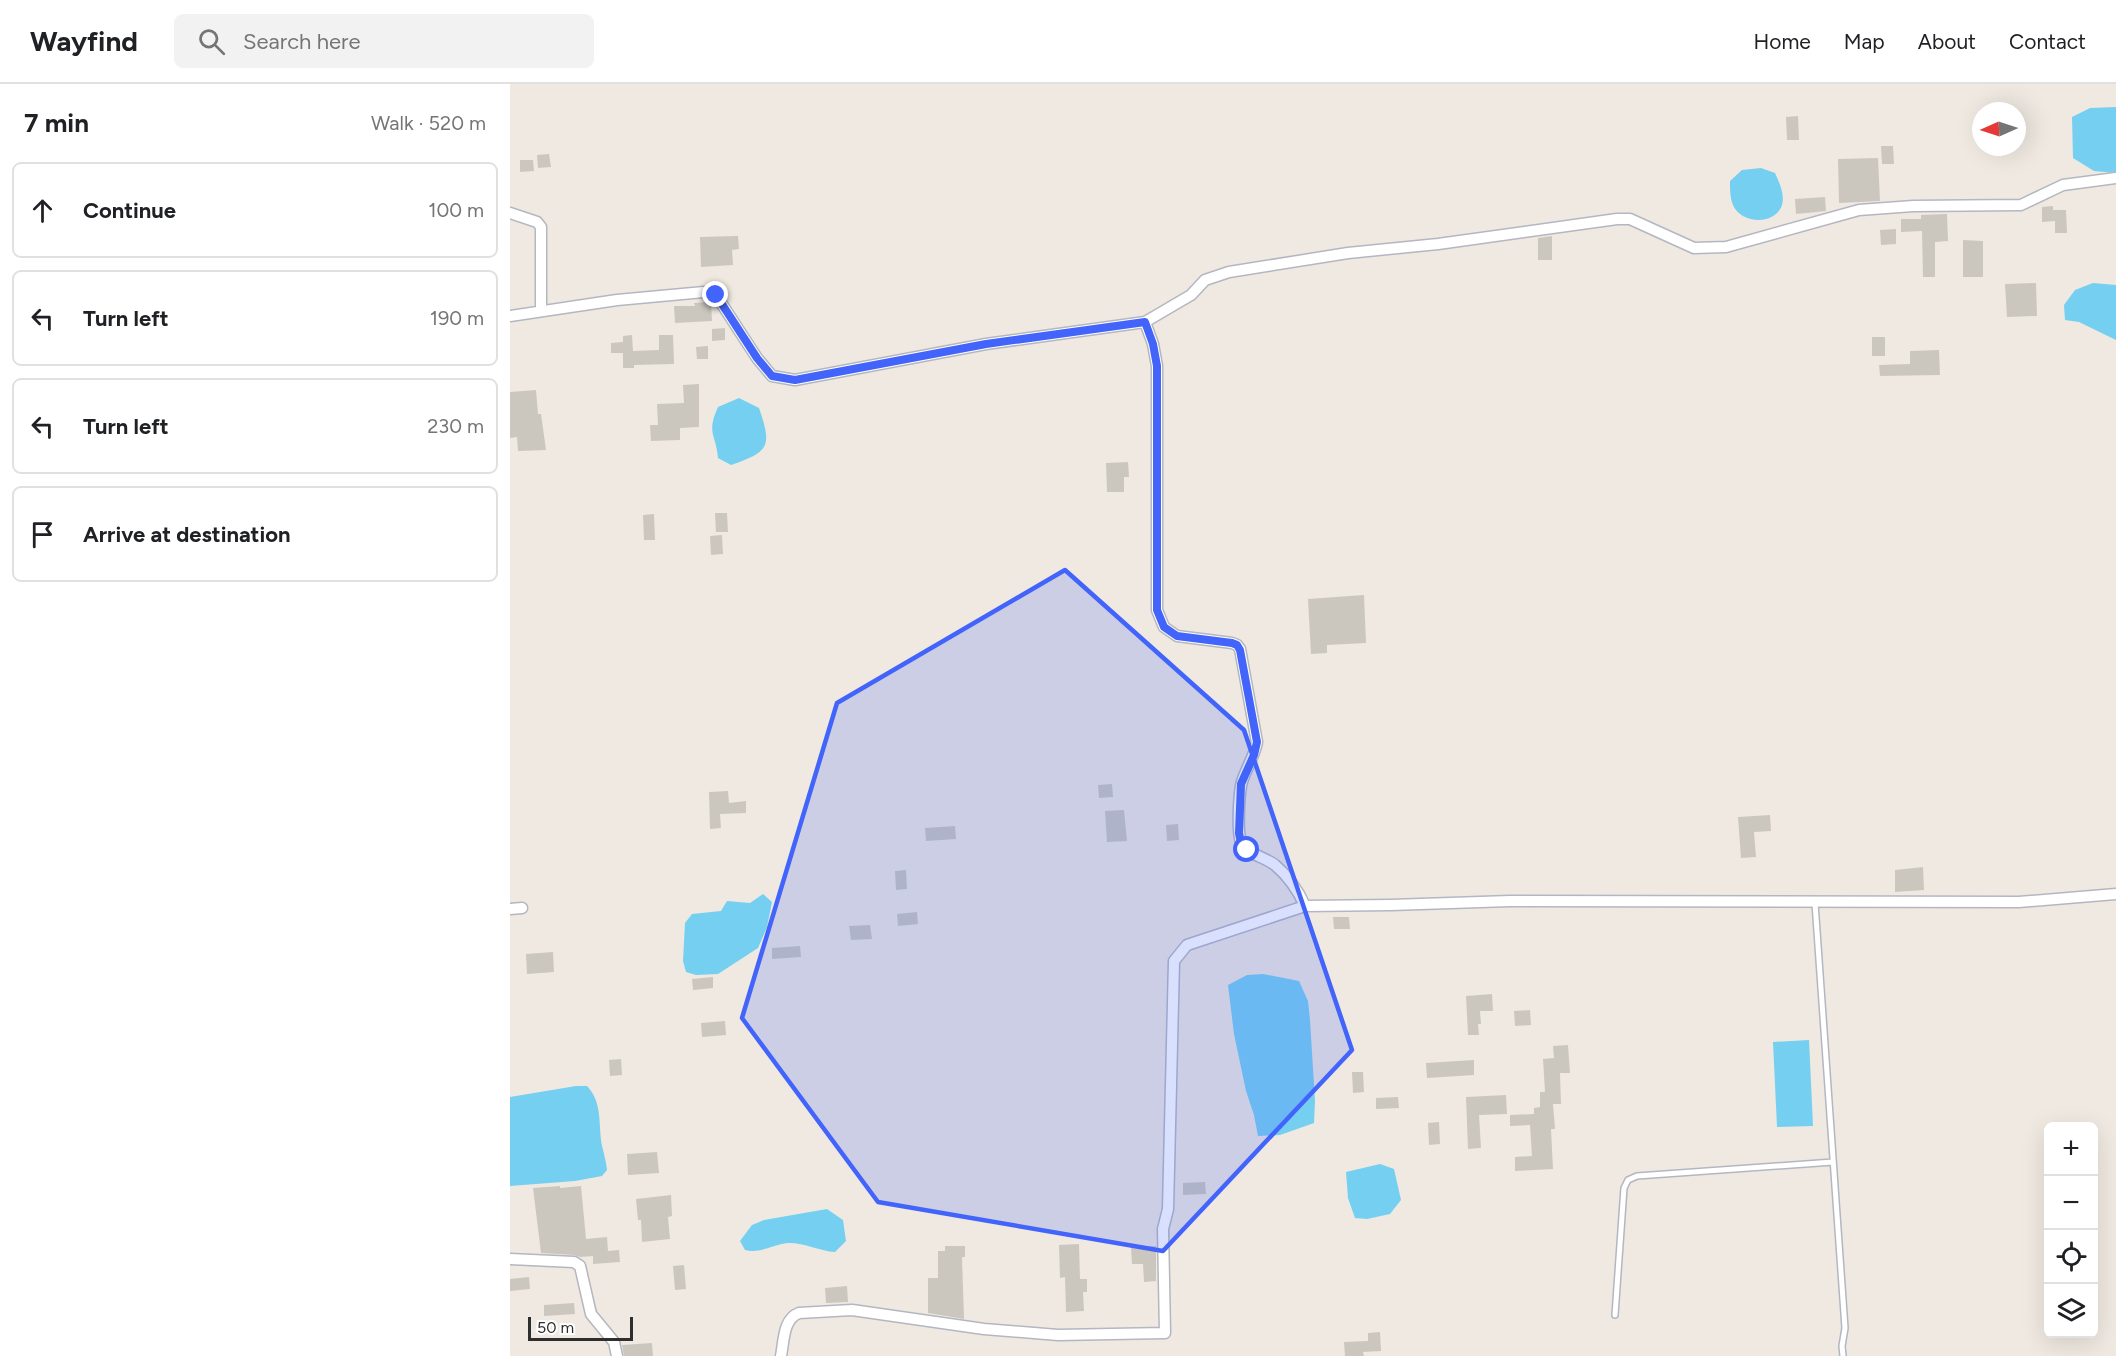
<!DOCTYPE html>
<meta charset="utf-8">
<style>
body{margin:0;font-family:Figtree,sans-serif;background:#f2f2f2;color:#202124}
.controls{position:absolute;right:18px;bottom:18px;display:grid;overflow:hidden;border-radius:9px;box-shadow:0 6px 24px #0002}
.controls button{width:54px;height:54px;display:grid;place-items:center;padding:0;border:0;border-bottom:2px solid #e0e0e0;background:#fff;color:#202124;font:30px sans-serif}
.compass{position:absolute;left:1462px;top:18px;width:54px;height:54px;border-radius:50%;background:#fff;box-shadow:0 6px 24px #0002;rotate:267deg}
.scale{position:absolute;left:18px;bottom:15px;width:105px;box-sizing:border-box;padding-left:6px;border:3px solid #2e2e2e;border-top:0;font-size:16px;line-height:21px;white-space:nowrap;color:#2e2e2e;-webkit-text-stroke:4px #fff;paint-order:stroke}
.stop{position:absolute;width:18px;height:18px;margin:-14px;border:4px solid #4264fb;border-radius:50%;background:#fff}
.stop.end{background:#4264fb;border-color:#fff;box-shadow:0 2px 6px #0008}
.list{margin:0;padding:0;list-style:none}
h2{display:flex;justify-content:space-between;align-items:center;height:78px;margin:0;padding:0 24px;font-size:26px}
h2 small{font-size:20px;font-weight:400;color:#757577}
.list li{display:grid;grid-template-columns:39px 1fr auto;gap:18px;align-items:center;box-sizing:border-box;height:96px;margin:0 12px 12px;padding:0 12px;border:2px solid #e0e0e0;border-radius:9px}
.list b{display:block;font-size:22px;white-space:nowrap}
.list em{font-size:20px;font-style:normal;color:#757577}
.icon{flex:none;width:33px;height:33px;fill:none;stroke:currentColor;stroke-width:2;stroke-linecap:round;stroke-linejoin:round}
.map{position:relative;flex:none;width:1606px;height:1272px;overflow:hidden}
header{display:flex;align-items:center;gap:36px;box-sizing:border-box;height:84px;padding:0 30px;background:#fff;border-bottom:2px solid #e0e0e0}
header strong{font-size:28px}
nav{display:flex;gap:33px;margin-inline-start:auto;font-size:21px}
.search{width:420px;height:54px;background:#f2f2f2;display:flex;align-items:center;gap:15px;box-sizing:border-box;padding:0 21px;border-radius:9px;color:#757577;font-size:22px}
main{display:flex}
aside{flex:1;background:#fff}
.map>svg:first-child{display:block}
</style>
<header>
<strong>Wayfind</strong>
<div class="search"><svg class="icon" aria-label="search" viewBox="0 0 24 24"><circle cx="10" cy="10" r="6"/><path d="M15 15l6 6"/></svg>Search here</div>
<nav><a>Home</a><a>Map</a><a>About</a><a>Contact</a></nav>
</header>
<main>
<aside>
<h2>7 min<small>Walk · 520 m</small></h2>
<ul class="list">
<li><svg class="icon" aria-label="ahead" viewBox="0 0 24 24"><path d="M12 20V5M6 11l6-6 6 6"/></svg><div><b>Continue</b></div><em>100 m</em></li>
<li><svg class="icon" aria-label="left" viewBox="0 0 24 24"><path d="M17 20v-9H6M10 6l-5 5 5 5"/></svg><div><b>Turn left</b></div><em>190 m</em></li>
<li><svg class="icon" aria-label="left" viewBox="0 0 24 24"><path d="M17 20v-9H6M10 6l-5 5 5 5"/></svg><div><b>Turn left</b></div><em>230 m</em></li>
<li><svg class="icon" aria-label="arrive" viewBox="0 0 24 24"><path d="M6 21V4h12l-3 4 3 4H6"/></svg><div><b>Arrive at destination</b></div></li>
</ul>
</aside>
<div class="map">
<svg width="1606" height="1272" viewBox="0 0 1606 1272">
<rect width="100%" height="100%" fill="#efe9e1"/>
<path fill="#75cff0" d="M1606 23V89L1584 87 1563 74 1562 33 1580 24Z
M1251 84 1265 89C1269 98 1275 110 1272 121 1265 142 1231 140 1223 121 1220 114 1220 104 1220 97L1232 86Z
M1583 199 1606 201V256L1569 238 1555 236 1554 221 1565 206Z
M229 314 249 324C262 362 260 368 221 381L208 374C206 349 196 350 208 323Z
M253 810 262 818 257 843 248 864 208 890 186 891 176 888 173 877 175 839 182 830 211 827 217 817 240 819Z
M753 890 789 897 798 917 800 936 805 1017 804 1039 770 1051 748 1052 744 1031 736 1007 724 950 718 901 737 891Z
M1299 956 1303 1042 1267 1043 1263 958Z
M66 1002H77C93 1019 88 1040 92 1062 94 1070 96 1077 97 1086L92 1092 65 1097 0 1102V1013Z
M870 1080 884 1085 891 1116 880 1130 857 1135 845 1134 838 1114 836 1088Z
M317 1125 333 1136 336 1157 325 1168C310 1167 292 1158 277 1159 263 1161 249 1170 235 1166L230 1157 242 1141 254 1136Z"/>
<path fill="#cbc7bf" d="M1288 32 1289 56H1277L1276 33Z
M1371 62H1383L1384 80H1372Z
M39 70 41 83 28 84 27 71Z
M1368 74 1370 117 1329 119 1328 75Z
M10 76H23L24 87 10 88Z
M1315 113 1316 127 1286 130 1285 115Z
M1543 122V126H1556L1557 149H1545V137L1532 138V123Z
M1437 130 1438 157 1425 158V193H1413L1412 147 1391 148V135H1411V131Z
M1386 145V160L1371 161 1370 146Z
M228 152 229 165 222 166 223 181 191 183 190 153Z
M1042 152V176H1028V154Z
M1453 156 1473 157V193H1453Z
M1526 199 1527 232 1497 233 1495 200Z
M201 218 202 237 165 239 164 222H185L184 219Z
M215 244V256L202 257V245Z
M122 251 123 267 149 266V251H163L164 280 124 281V284H113V269H101V259L113 258V252Z
M1362 253H1375V272H1362Z
M198 262V275H187L186 263Z
M1429 266 1430 291 1370 292 1369 281 1400 280V267Z
M189 300V343L170 344V356L141 357 140 341H148L147 320 174 319 173 301Z
M26 306 28 330H31L36 366 8 367 7 353 0 354V308Z
M618 378 619 393H614V408H597L596 379Z
M205 429H217L218 448H206Z
M144 430 145 456H134L133 431Z
M212 451 213 470 201 471 200 452Z
M854 511 856 559 817 561V569L801 570 798 515Z
M602 700 603 713 589 714 588 701Z
M218 707 219 719 236 717V729L210 730 211 744 200 745 199 708Z
M614 726 617 757 597 758 595 727Z
M1260 731 1261 747 1244 748 1246 773 1231 774 1228 733Z
M668 740 669 756 657 757 656 741Z
M445 742 446 755 416 757 415 744Z
M1413 783 1414 806 1385 808V786Z
M396 786 397 805 386 806 385 787Z
M407 828 408 840 388 842 387 830Z
M823 833H839L840 845H824Z
M360 841 362 855 341 856 339 842Z
M290 862 291 873 262 875V864Z
M43 868 44 888 17 890 16 870Z
M203 893V904L183 906 182 895Z
M982 910 983 927H970L971 940H968L969 951H958L956 912Z
M1020 926 1021 941 1005 942 1004 927Z
M215 937 216 951 192 953 191 939Z
M1058 961 1060 989H1050L1051 1020H1043L1045 1045H1041L1043 1085 1005 1087V1073L1022 1072 1020 1041 1000 1042V1031L1024 1030V1024L1030 1023V1008H1035L1033 975 1044 974 1043 962Z
M111 975 112 991 100 992 99 976Z
M964 976V991L917 994 916 979Z
M842 988H853L854 1008 843 1009Z
M996 1011 997 1030 969 1031 971 1064 958 1065 956 1013Z
M888 1013 889 1024 866 1025V1014Z
M929 1038 930 1060 919 1061 918 1039Z
M147 1068 149 1089 118 1091 117 1070Z
M695 1098 696 1110 673 1111V1099Z
M50 1102V1104L71 1102 76 1155 97 1153 98 1167 109 1166 110 1178 83 1180V1172L70 1173 64 1171 31 1169 23 1104Z
M161 1111 162 1132 158 1133 160 1155 132 1158 131 1136H128L126 1115Z
M569 1160 570 1195H577V1208H573L574 1227 556 1228 555 1193 550 1194 549 1161Z
M435 1162H455V1173H452L454 1235 418 1229V1194H428V1167H435Z
M646 1162V1197L634 1198 633 1180H622L621 1163Z
M174 1181 176 1205 165 1206 163 1182Z
M19 1193 20 1205 0 1207V1195Z
M337 1202 338 1218 316 1219 315 1204Z
M64 1219 65 1230 34 1232V1221Z
M870 1248 871 1267 853 1268 854 1272H835L834 1258 858 1257V1249Z
M142 1259 143 1272H114L112 1261Z"/>
<g fill="none" stroke-linecap="round" stroke-linejoin="round">
<g stroke="#b4b7c1" stroke-width="8">
<path id="service" d="M1305 819 1335 1244 1332 1262 1333 1272
M1105 1231 1114 1104 1118 1096 1127 1092 1323 1078"/>
</g>
<g stroke="#b4b7c1" stroke-width="13">
<path id="minor" d="M0 129 27 138 31 143V227
M0 232 107 216 194 208 206 211 247 274 262 292 285 296 476 260 635 238 681 211 695 196 719 188 838 169 928 160 1107 135H1120L1184 164 1216 163 1349 126 1403 122 1511 121 1553 101 1606 94
M635 238 643 260 647 282V526L654 543 667 552 722 559 727 561 730 565 747 658C744 675 733 689 731 702 729 714 727 747 731 758 736 770 755 773 765 781 778 792 788 806 795 822
M0 825 12 824
M0 1175 64 1178 70 1182 81 1230 104 1258 107 1272
M271 1272C274 1257 273 1235 289 1229L342 1226 474 1245 548 1251 655 1249 653 1145 658 1125 664 877 677 861 795 822 881 821 1000 817 1509 818 1606 810"/>
</g>
<use href="#service" stroke="#fff" stroke-width="5"/>
<use href="#minor" stroke="#fff" stroke-width="10"/>
</g>
<g fill="none" stroke-linecap="round" stroke-linejoin="round">
<path stroke="#4264fb" stroke-width="8" d="M206 211 247 274 262 292 285 296 476 260 635 238 643 260 647 282V526L654 543 667 552 722 559 727 561 730 566 747 658 744 671 731 700 729 749 731 759 737 766"/>
</g>
<path fill="#4264fb" fill-opacity="0.2" stroke="#4264fb" stroke-width="4.5" stroke-linejoin="round" d="M555 486 734 646 842 966 653 1167 368 1118 232 934 327 619Z"/>
</svg>
<div class="controls">
<button>+</button>
<button>−</button>
<button><svg class="icon" aria-label="locate" viewBox="0 0 24 24"><circle cx="12" cy="12" r="6"/><path d="M12 2v4M12 18v4M2 12h4M18 12h4"/></svg></button>
<button><svg class="icon" aria-label="layers" viewBox="0 0 24 24"><path d="M12 4l9 5-9 5-9-5zM3 14l9 5 9-5"/></svg></button>
</div>
<svg class="compass" viewBox="-18 -18 36 36"><path d="M0-13l5 13h-10z" fill="#e53935"/><path d="M0 13l5-13h-10z" fill="#757577"/></svg>
<div class="scale">50 m</div>
<div class="stop" style="left:737px;top:766px"></div>
<div class="stop end" style="left:206px;top:211px"></div>
</div>
</main>
